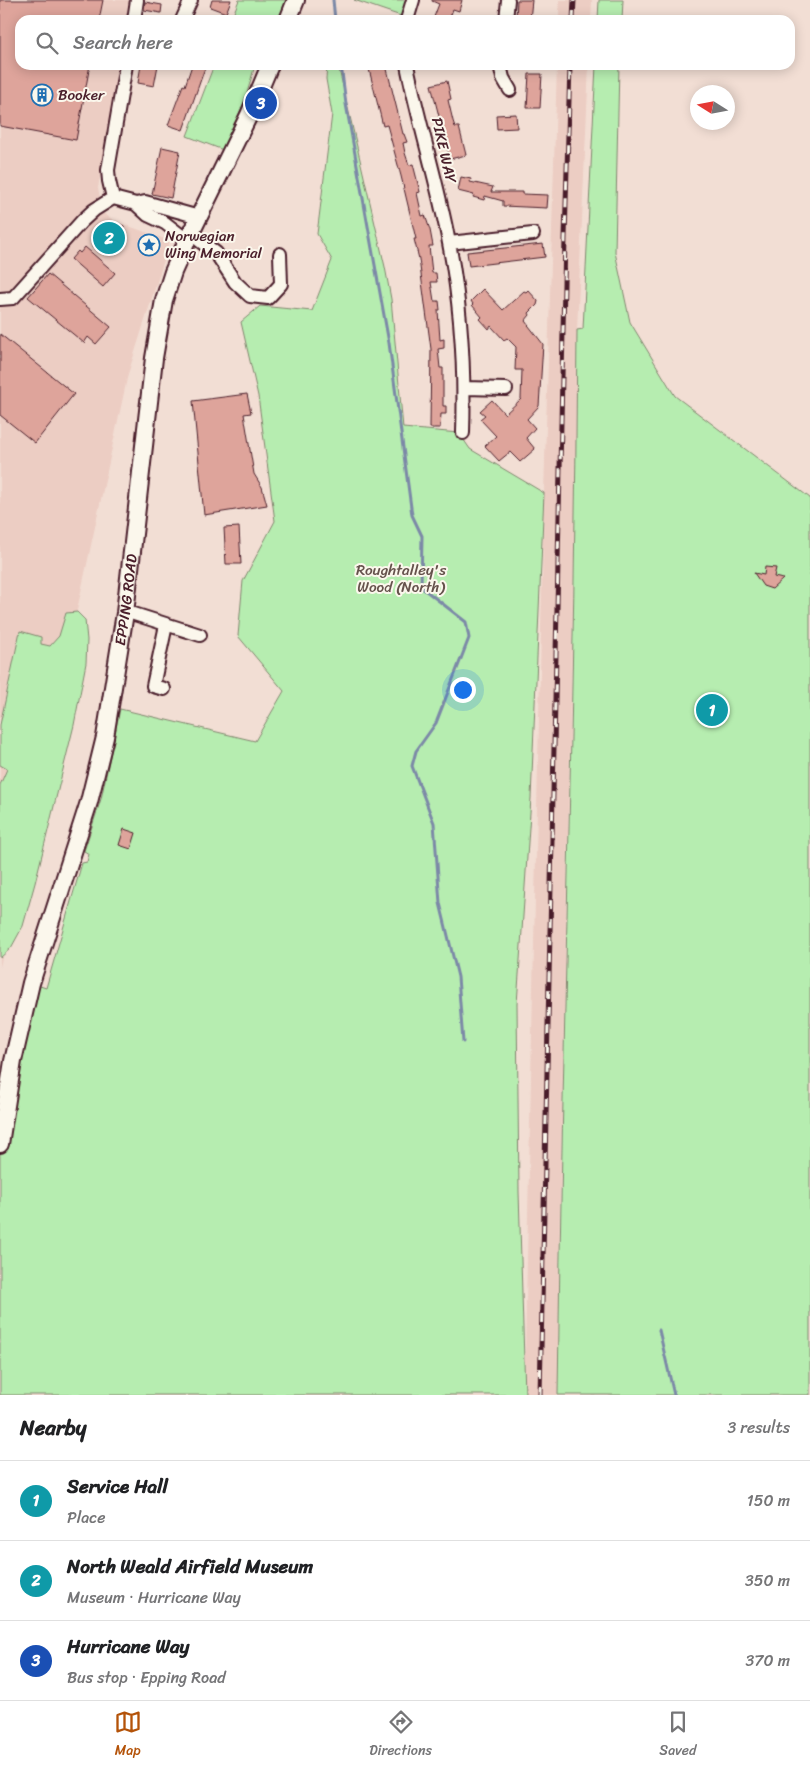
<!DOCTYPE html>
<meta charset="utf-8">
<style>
body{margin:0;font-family:Sriracha,sans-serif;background:#f2f2f2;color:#202124}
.compass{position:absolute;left:690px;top:85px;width:45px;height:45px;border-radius:50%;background:#fff;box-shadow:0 2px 12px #0003;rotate:281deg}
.you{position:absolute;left:462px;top:689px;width:18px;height:18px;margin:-12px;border:4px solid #fff;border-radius:50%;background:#1a73e8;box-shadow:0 0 0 8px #1a73e833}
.badge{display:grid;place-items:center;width:32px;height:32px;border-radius:50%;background:#b45309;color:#fff;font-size:16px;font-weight:700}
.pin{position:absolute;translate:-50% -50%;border:2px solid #fff;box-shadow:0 1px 5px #0006}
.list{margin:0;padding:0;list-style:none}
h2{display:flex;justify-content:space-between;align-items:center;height:65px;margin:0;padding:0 20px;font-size:21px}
h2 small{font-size:16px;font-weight:400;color:#757577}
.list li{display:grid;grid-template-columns:32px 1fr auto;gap:15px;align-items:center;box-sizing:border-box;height:80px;padding:0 20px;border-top:1px solid #e0e0e0}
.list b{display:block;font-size:19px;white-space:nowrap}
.list p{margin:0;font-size:16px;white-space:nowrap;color:#757577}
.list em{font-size:16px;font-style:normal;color:#757577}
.icon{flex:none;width:28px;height:28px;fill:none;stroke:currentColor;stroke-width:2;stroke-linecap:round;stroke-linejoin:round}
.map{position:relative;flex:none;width:810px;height:1395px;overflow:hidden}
.search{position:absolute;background:#fff;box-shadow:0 2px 12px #0003;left:15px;right:15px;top:15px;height:55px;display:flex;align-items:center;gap:12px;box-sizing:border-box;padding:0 18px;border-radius:15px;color:#757577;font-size:19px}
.sheet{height:305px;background:#fff}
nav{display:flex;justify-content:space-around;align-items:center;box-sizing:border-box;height:70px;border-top:1px solid #e0e0e0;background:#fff;font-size:14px;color:#757577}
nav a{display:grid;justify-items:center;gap:2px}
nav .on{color:#b45309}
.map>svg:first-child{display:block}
</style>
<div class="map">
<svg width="810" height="1395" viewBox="0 0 810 1395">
<rect width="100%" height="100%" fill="#f2ded4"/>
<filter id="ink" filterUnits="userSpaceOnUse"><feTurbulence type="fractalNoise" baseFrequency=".02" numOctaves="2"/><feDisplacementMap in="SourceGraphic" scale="10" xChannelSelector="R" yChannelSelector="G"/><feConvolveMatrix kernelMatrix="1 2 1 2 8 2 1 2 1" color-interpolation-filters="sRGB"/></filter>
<g filter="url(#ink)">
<path fill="#eccdc3" d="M0 0H132L128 20H20V65H120L98 188 103 213 115 221 170 241 128 374 0 967Z
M559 0H592L591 20H559Z
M557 65H589L577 330 576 464 560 1213 558 1395H524L544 493Z"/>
<path fill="#b6edb0" stroke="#80866e" d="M239 0H290L280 20H231Z
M354 0H407L401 16Z
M599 0H623L622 20H598Z
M214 65H255L245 100 223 150 187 136Z
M327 65H338L385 267 391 299 403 428 459 433 470 449 544 493 531 798 517 1004 519 1192 525 1395H0V1144L31 983 46 988 82 863 87 862 89 854 84 851 101 799 120 709 255 741 284 691 238 636 243 581 275 521 258 396 241 322 260 306 312 311 332 260 317 234 332 114 326 79Z
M596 65H619L615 252 630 322 675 396 810 498V1395H558C562 1040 575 685 577 330L583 329Z
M77 612 85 620 87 640 86 663 74 725 35 883 23 926 11 948 0 958V785L7 769 0 765V725L20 631 41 637V644L50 646 59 636 66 613Z"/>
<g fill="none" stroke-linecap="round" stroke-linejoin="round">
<path stroke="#7b89a7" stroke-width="3" d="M333 0 335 20
M341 65 346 104 389 343 412 515 422 536 421 587 466 622 469 638 436 723 416 751 412 766 434 823 440 903 458 977 463 1042
M659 1330 674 1395"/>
</g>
<path fill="#dea49b" stroke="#4a1f2b" d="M0 0H103L99 20H20V65H90L76 140 0 126Z
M212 0H231L226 13 210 7Z
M432 0H462L459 11 453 9 449 20 434 17 439 4 432 1Z
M517 0H532L530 20H516Z
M145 2 162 5 161 13 144 10Z
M141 65H158L154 86 138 83Z
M192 65H206L183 130 168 125 183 85 185 86Z
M368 65H386L403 134H404L407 142 403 143 405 153 409 165 413 164 420 192 417 193 422 216 425 215 430 230 433 246H429L432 273H436L437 282H431L434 301H439L440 310H438L440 340 444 339V348L438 349 440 368H443V406H446V414H441L440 428H430L431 349 419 259 414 239H416L401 176 387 125 383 126Z
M529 74H542L540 108H527Z
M447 81 451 99 448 100 453 121 455 127H459L466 155 450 159 431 85Z
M516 114 517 128 497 129 496 115Z
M162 147 180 151 171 198 152 194Z
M461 177 471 179 470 182 493 187 491 192H522V194L548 195 547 208 503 206V201L485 196 484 200 473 197 474 195 458 191Z
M109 222 124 226 118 249 111 247V250L93 246 97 225 108 228Z
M543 244 545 257 469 266 467 252Z
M85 247 115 273 103 287 71 259 78 251 80 253Z
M48 274 111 327 96 344 88 337 84 343 28 297Z
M483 289 503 310 524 291 526 292 528 290 538 301 537 305 529 313 530 315 525 321 543 344 539 406 527 419 535 428 526 438 535 449 520 462 510 452 499 461 485 446 496 436 480 419 485 415 480 411 492 400 505 414 521 399 522 370H515L516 347 507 338 504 340 491 326 489 329 480 319 482 317 472 305 473 304 471 301Z
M0 334 74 394 35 443 0 415Z
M247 394 251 413 244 414 254 474 262 487 267 505 204 515 193 401Z
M239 527 241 564H226L224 528Z
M765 567 776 568 774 577 783 579 772 589 763 586 754 573 764 575Z
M712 696 724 703 722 719 710 723 700 716 701 702Z
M124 829 136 833 131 849 119 845Z"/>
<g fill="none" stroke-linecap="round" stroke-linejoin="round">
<g stroke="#4a1f2b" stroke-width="16">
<path id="minor" d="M134 20 137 0
M182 20 191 0
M407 20 413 0
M506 20 508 0
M407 65C419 125 438 183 449 243 461 305 465 370 463 433
M500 65 503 78 510 90
M113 198 109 181 108 170 126 65
M136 204 145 202 199 217
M192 233 200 241 216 253 235 282 250 296 268 298 281 284 280 254
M449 243 533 234
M0 299 13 298 82 221 94 210 113 198 136 204 148 215 165 223 183 237 186 243
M465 388 506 389
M125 613H131L200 635
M164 689 153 686 166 625"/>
</g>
<g stroke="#4a1f2b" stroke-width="20">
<g id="secondary">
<path d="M288 20 296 0"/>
<path id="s1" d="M0 1144 13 1061 31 983 89 802 105 737 125 613 154 358 164 300 173 272 186 243 249 115 270 65"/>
</g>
</g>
<use href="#minor" stroke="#fbf7ec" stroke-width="12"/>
<use href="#secondary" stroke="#fbf7ec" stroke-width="16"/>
<g stroke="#4a1f2b" stroke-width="5">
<path id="rail" d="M573 20 574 0
M540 1395 565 238 570 65"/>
</g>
<use href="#rail" stroke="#fbf7ec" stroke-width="3" stroke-dasharray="9" stroke-linecap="butt"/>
</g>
</g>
<defs>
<g id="building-ring" transform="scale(1.125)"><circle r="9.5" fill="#fbf7ec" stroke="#1f6fb2" stroke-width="1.5"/><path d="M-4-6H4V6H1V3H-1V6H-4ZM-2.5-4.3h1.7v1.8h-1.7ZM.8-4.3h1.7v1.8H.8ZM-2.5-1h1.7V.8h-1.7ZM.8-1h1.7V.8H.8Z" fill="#1f6fb2"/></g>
<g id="sight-ring" transform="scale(1.125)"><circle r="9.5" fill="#fbf7ec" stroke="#1f6fb2" stroke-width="1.5"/><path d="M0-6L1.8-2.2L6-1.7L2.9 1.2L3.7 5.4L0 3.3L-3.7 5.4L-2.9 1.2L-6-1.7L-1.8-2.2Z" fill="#1f6fb2"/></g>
</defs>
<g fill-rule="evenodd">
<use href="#building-ring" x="42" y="95"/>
<use href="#sight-ring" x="149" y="245"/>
</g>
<g text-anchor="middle" stroke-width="4" stroke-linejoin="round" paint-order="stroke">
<g font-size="15" fill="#4a1f2b" stroke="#fbf7ec" text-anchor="start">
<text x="58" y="100">Booker</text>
<text x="165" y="241">Norwegian<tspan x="165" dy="17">Wing Memorial</tspan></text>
</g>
<g font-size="15" fill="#4a1f2b" stroke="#fbf7ec">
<text transform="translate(444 150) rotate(77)" y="5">PIKE WAY</text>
<text dy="5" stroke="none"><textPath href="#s1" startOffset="560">EPPING ROAD</textPath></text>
</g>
<g font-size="15" fill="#65524c" stroke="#fbf7ec">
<text x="401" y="575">Roughtalley's<tspan x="401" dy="17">Wood (North)</tspan></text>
</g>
</g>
</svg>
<svg class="compass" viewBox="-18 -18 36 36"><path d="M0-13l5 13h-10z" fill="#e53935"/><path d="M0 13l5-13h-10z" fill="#757577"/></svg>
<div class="you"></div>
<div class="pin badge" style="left:712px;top:710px;background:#0f9aa8">1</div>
<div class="pin badge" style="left:109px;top:238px;background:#0f9aa8">2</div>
<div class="pin badge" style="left:261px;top:103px;background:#1a4fb4">3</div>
<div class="search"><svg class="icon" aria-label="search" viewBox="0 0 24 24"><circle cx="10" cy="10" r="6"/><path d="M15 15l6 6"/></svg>Search here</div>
</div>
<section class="sheet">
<h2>Nearby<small>3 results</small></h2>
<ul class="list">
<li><span class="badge" style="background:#0f9aa8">1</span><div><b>Service Hall</b><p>Place</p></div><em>150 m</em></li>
<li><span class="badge" style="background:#0f9aa8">2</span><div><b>North Weald Airfield Museum</b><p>Museum · Hurricane Way</p></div><em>350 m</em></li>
<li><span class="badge" style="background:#1a4fb4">3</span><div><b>Hurricane Way</b><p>Bus stop · Epping Road</p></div><em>370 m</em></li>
</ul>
</section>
<nav>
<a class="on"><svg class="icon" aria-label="map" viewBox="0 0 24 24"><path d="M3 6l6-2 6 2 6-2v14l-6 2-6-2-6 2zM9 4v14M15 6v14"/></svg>Map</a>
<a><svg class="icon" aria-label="directions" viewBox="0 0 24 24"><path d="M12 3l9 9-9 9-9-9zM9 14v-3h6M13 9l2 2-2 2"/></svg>Directions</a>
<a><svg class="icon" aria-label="saved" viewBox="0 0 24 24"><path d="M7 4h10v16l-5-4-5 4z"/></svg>Saved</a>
</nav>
